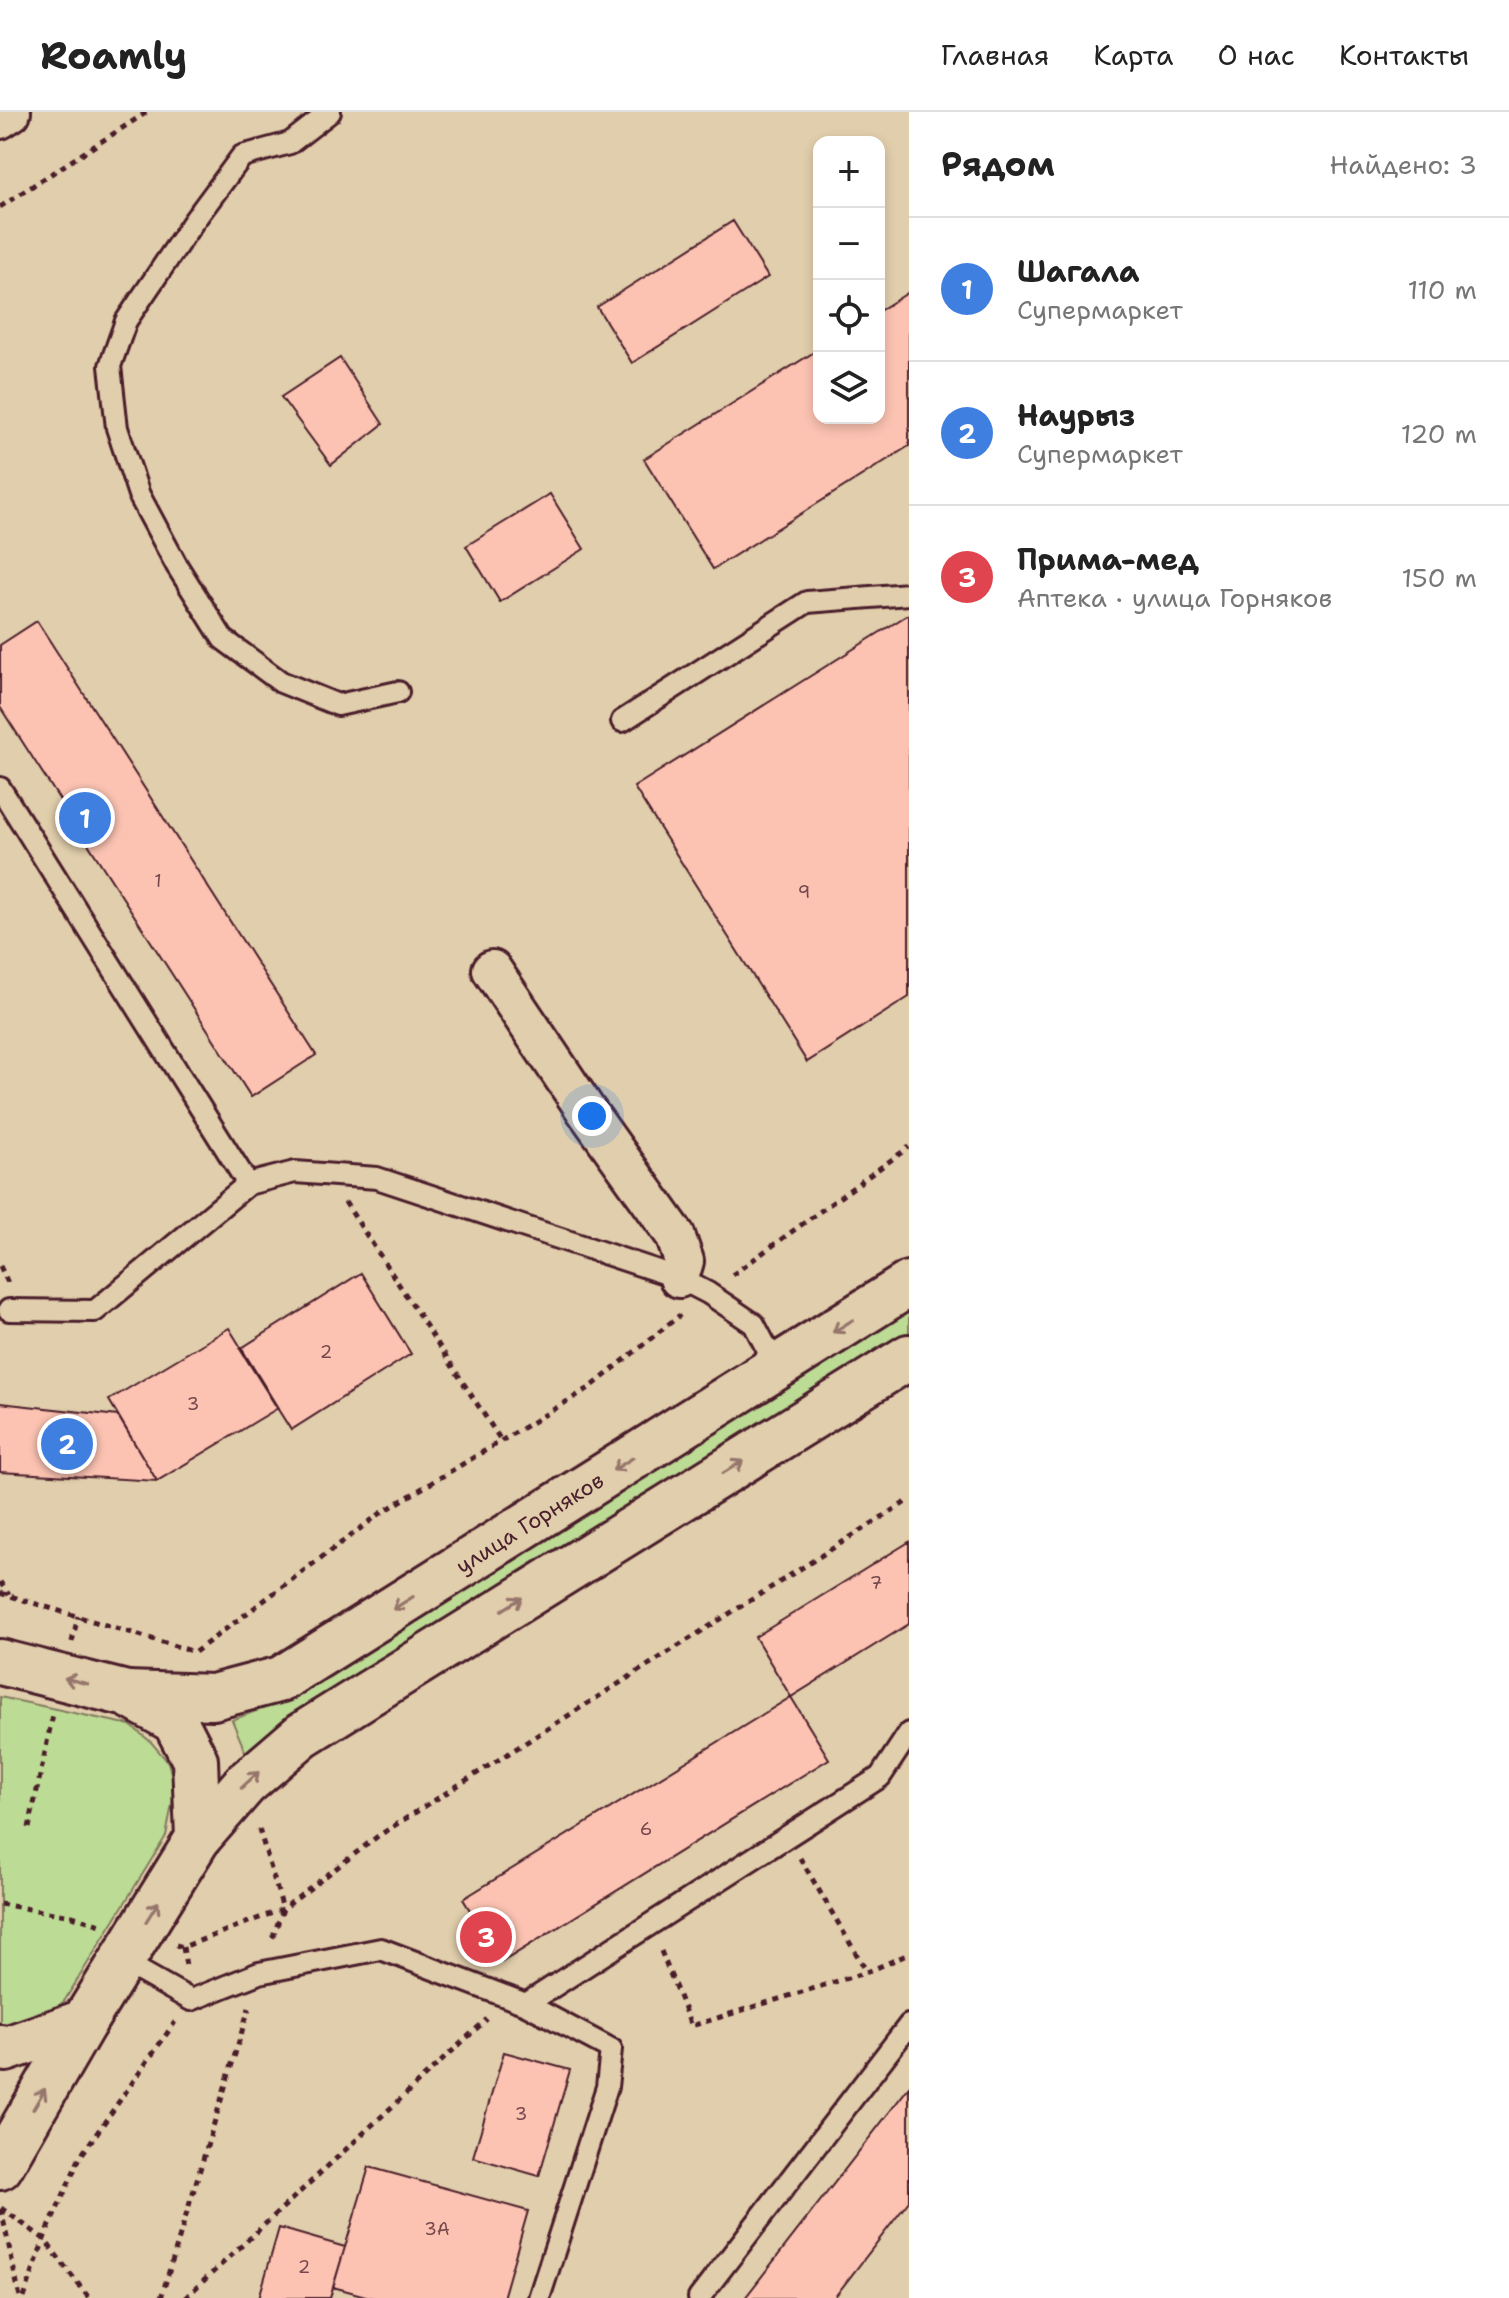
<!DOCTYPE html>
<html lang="ru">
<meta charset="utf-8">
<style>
body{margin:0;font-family:"Shantell Sans",sans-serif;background:#f6f6f6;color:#222}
.controls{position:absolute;right:24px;top:24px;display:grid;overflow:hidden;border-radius:16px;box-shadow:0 4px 12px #0003}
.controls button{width:72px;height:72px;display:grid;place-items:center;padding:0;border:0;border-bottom:2px solid #e0e0e0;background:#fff;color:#222;font:40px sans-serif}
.you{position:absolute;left:592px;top:1004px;width:28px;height:28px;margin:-20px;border:6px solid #fff;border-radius:50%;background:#1a73e8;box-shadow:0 0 0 12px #1a73e833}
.badge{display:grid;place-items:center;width:52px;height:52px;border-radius:50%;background:#ea580c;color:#fff;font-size:26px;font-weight:700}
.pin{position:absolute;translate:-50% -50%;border:4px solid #fff;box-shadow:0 2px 8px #0006}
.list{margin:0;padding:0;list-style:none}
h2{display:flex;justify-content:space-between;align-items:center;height:104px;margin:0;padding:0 32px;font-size:34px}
h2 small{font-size:26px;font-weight:400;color:#767676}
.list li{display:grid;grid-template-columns:52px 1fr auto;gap:24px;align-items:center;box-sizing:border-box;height:144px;padding:0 32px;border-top:2px solid #e0e0e0}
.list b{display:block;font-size:30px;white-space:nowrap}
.list p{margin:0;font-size:26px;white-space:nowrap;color:#767676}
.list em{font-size:26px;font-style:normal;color:#767676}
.icon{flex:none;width:44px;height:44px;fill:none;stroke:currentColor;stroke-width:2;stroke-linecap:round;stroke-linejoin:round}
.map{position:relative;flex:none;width:909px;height:2186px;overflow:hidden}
header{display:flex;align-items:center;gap:48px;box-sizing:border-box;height:112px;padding:0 40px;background:#fff;border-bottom:2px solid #e0e0e0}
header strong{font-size:38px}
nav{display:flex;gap:44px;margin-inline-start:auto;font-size:28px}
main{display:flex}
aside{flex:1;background:#fff}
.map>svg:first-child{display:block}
</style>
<header>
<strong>Roamly</strong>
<nav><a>Главная</a><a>Карта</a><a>О нас</a><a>Контакты</a></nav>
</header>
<main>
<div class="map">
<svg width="909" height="2186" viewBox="0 0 909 2186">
<rect width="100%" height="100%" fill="#e1ceac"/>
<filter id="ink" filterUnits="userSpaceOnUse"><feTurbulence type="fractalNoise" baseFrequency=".0125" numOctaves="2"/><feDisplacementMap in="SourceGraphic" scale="16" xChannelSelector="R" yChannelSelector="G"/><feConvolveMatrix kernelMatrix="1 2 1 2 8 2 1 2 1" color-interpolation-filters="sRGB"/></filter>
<g filter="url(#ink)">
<path fill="#bcdb94" stroke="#837d60" stroke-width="2" d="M909 1195V1221L290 1611 250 1651 232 1608 294 1585Z
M0 1585 130 1613 151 1630 168 1650 175 1676 166 1724 65 1888C41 1912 35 1915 0 1911Z"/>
<path fill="#fcc3b2" stroke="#4a1f2b" stroke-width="2" d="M733 109 768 165 632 251 597 195Z
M909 180V334L713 457 644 347 819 237V306H879V199Z
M340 246 383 312 331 353 281 285Z
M550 382 584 437 500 490 466 434Z
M909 502V885L807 950 634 675Z
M37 509 316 943 251 985 0 595V533Z
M361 1161 411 1242 291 1318 240 1237Z
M229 1216 278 1296 157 1369 109 1288Z
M0 1291 118 1304 157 1369 0 1360Z
M909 1430V1512L791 1585 755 1525Z
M791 1585 829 1647 502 1850 463 1787Z
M504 1940 570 1958 539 2064 473 2045Z
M909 1975V2089L834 2186H745Z
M369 2055 528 2099 503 2186H373L333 2175Z
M279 2116 345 2135 330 2186H259Z"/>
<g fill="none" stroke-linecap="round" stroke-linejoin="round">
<g stroke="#4a1f2b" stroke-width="26">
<path id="lane" d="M330 0 290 31 242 44 193 110 126 209 110 254 117 316 139 383 177 454 223 527 281 570 338 593 398 580
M622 609 807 490 909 482
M0 676 248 1072
M9 1198 95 1199 248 1072 295 1060 377 1066 679 1166 708 1181 754 1212 777 1256
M122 1849 191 1888 259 1861 381 1837 526 1892 611 1937 607 1975 539 2186
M526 1892 880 1665 909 1621
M699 2186 909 1913"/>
</g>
<g stroke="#4a1f2b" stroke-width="44">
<path id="street" d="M0 7 11 0
M492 858 585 997 675 1123 684 1149 679 1166"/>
</g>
<g stroke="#4a1f2b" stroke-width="50">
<g id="secondary">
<path d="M0 1550 127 1582 175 1609 195 1648 198 1726 84 1910 6 1937 0 1935"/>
<path id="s1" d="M127 1582 213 1585 281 1567 909 1172"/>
<path d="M198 1726 245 1672 302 1623 909 1245"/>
<path d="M0 2055 84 1910"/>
</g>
</g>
<path stroke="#4a1f2b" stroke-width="5" stroke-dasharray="6 6" stroke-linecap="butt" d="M0 95 147 0
M345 1090 502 1330
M0 1154 8 1171
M732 1163 909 1035
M0 1470 9 1483
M0 1481 195 1540
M72 1530 78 1504
M195 1540 381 1401 591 1275 680 1203
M29 1716 53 1602
M259 1717 283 1797 271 1830
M800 1746 867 1860
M0 1792 72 1804 101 1813
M176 1833 183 1835 283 1797 378 1724 909 1388
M183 1835 186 1854
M661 1839 691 1914 867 1860 909 1842
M1 2096 44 2127 89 2186
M1 2097 20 2186
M24 2186 44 2127 80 2045 175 1910
M161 2186 249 1896
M185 2186 487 1907"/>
<use href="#lane" stroke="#e1ceac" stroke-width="20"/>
<use href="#street" stroke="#e1ceac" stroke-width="38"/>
<use href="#secondary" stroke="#e1ceac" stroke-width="44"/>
</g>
<defs><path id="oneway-shaft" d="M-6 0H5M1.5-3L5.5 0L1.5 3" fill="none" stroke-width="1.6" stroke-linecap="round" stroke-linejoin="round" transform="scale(2)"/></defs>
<g stroke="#96766c">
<use href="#oneway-shaft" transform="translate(843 1214) rotate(148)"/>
<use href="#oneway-shaft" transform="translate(623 1352) rotate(148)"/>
<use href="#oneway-shaft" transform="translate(733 1355) rotate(-32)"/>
<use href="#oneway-shaft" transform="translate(403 1491) rotate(148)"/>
<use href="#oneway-shaft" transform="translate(512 1492) rotate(-32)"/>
<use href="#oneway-shaft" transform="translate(76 1569) rotate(-166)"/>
<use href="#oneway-shaft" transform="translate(250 1668) rotate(-43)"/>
<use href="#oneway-shaft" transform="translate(152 1800) rotate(-58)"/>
<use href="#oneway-shaft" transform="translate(39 1987) rotate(-60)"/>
</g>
</g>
<g text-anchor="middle" stroke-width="8" stroke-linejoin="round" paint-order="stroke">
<g font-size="18" fill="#76484d">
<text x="158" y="775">1</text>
<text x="804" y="786">9</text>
<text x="326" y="1246">2</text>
<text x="193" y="1298">3</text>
<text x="876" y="1477">7</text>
<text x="646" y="1723">6</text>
<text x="521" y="2008">3</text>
<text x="437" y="2123">3А</text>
<text x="304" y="2161">2</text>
</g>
<g font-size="22" fill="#4a1f2b" stroke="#e1ceac">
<text dy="8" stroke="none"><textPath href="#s1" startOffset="450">улица Горняков</textPath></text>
</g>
</g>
</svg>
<div class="controls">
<button>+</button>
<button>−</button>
<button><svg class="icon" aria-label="locate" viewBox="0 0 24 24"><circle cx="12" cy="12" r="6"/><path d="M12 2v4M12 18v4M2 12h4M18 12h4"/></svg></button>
<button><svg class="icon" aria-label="layers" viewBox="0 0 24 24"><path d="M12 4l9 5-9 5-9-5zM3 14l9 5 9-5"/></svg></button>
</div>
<div class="you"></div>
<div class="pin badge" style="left:85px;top:706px;background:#3f7fe0">1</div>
<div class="pin badge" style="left:67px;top:1332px;background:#3f7fe0">2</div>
<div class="pin badge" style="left:486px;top:1825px;background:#e0444e">3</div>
</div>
<aside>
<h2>Рядом<small>Найдено: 3</small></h2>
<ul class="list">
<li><span class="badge" style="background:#3f7fe0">1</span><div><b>Шагала</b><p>Супермаркет</p></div><em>110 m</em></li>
<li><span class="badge" style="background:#3f7fe0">2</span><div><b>Наурыз</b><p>Супермаркет</p></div><em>120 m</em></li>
<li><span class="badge" style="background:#e0444e">3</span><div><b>Прима-мед</b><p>Аптека · улица Горняков</p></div><em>150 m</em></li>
</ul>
</aside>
</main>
